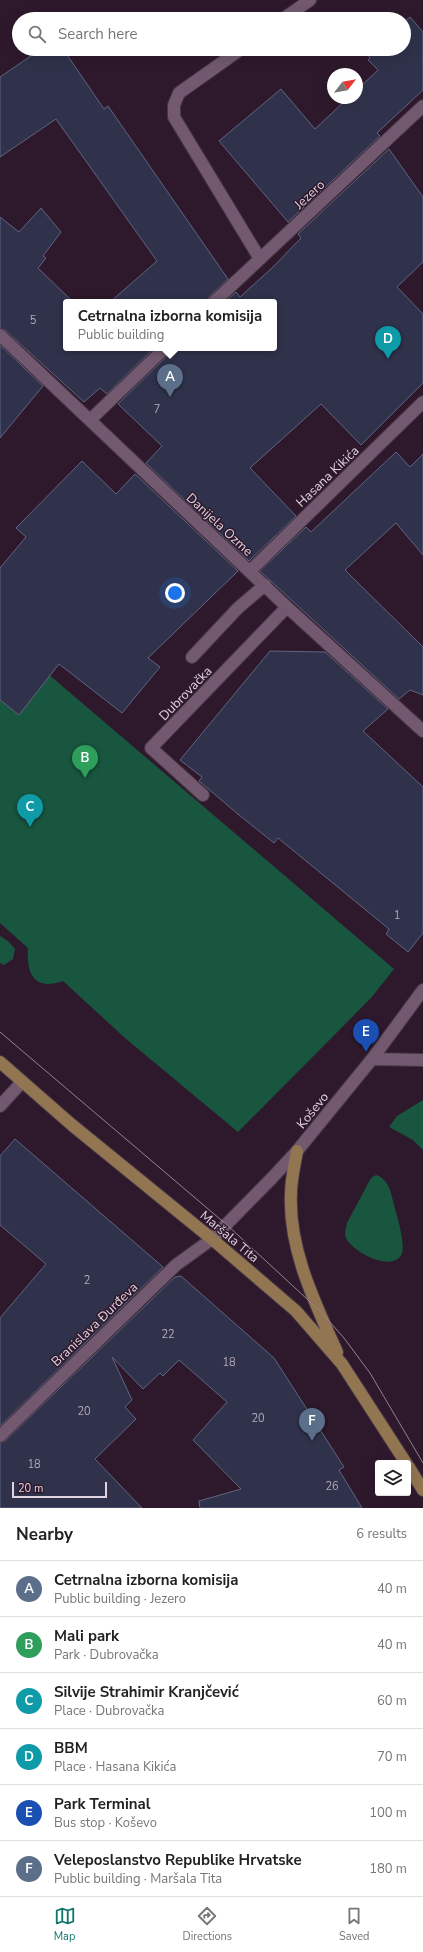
<!DOCTYPE html>
<meta charset="utf-8">
<style>
body{margin:0;font-family:"Nunito Sans",sans-serif;background:#f6f6f6;color:#222}
.controls{position:absolute;right:12px;bottom:12px;display:grid;overflow:hidden;border-radius:4px;box-shadow:0 4px 16px #0002}
.controls button{width:36px;height:36px;display:grid;place-items:center;padding:0;border:0;border-bottom:1px solid #e0e0e0;background:#fff;color:#222;font:20px sans-serif}
.compass{position:absolute;left:327px;top:68px;width:36px;height:36px;border-radius:50%;background:#fff;box-shadow:0 4px 16px #0002;rotate:59deg}
.scale{position:absolute;left:12px;bottom:10px;width:95px;box-sizing:border-box;padding-left:4px;border:2px solid #e0d2de;border-top:0;font-size:11px;line-height:14px;white-space:nowrap;color:#e0d2de;-webkit-text-stroke:3px #2e192c;paint-order:stroke}
.you{position:absolute;left:175px;top:593px;width:14px;height:14px;margin:-10px;border:3px solid #fff;border-radius:50%;background:#1a73e8;box-shadow:0 0 0 6px #1a73e833}
.badge{display:grid;place-items:center;width:26px;height:26px;border-radius:50%;background:#0f766e;color:#fff;font-size:13px;font-weight:700}
.pin{position:absolute;translate:-50% -33px;filter:drop-shadow(0 1px 2px #0008)}
.pin::after{content:'';position:absolute;top:21px;width:14px;height:12px;background:inherit;clip-path:polygon(0 0,100% 0,50% 100%)}
.popup{position:absolute;left:63px;top:299px;width:214px;height:52px;box-sizing:border-box;display:grid;place-content:center;border-radius:4px;background:#fff;filter:drop-shadow(0 1px 3px #0005);font-size:13px;white-space:nowrap;color:#767676}
.popup b{font-size:15px;color:#222}
.popup::after{content:'';position:absolute;left:50%;top:100%;margin-left:-8px;border:8px solid transparent;border-top-color:#fff}
.list{margin:0;padding:0;list-style:none}
h2{display:flex;justify-content:space-between;align-items:center;height:52px;margin:0;padding:0 16px;font-size:17px}
h2 small{font-size:13px;font-weight:400;color:#767676}
.list li{display:grid;grid-template-columns:26px 1fr auto;gap:12px;align-items:center;box-sizing:border-box;height:56px;padding:0 16px;border-top:1px solid #e0e0e0}
.list b{display:block;font-size:15px;white-space:nowrap}
.list p{margin:0;font-size:13px;white-space:nowrap;color:#767676}
.list em{font-size:13px;font-style:normal;color:#767676}
.icon{flex:none;width:22px;height:22px;fill:none;stroke:currentColor;stroke-width:2;stroke-linecap:round;stroke-linejoin:round}
.map{position:relative;flex:none;width:423px;height:1508px;overflow:hidden}
.search{position:absolute;background:#fff;box-shadow:0 4px 16px #0002;left:12px;right:12px;top:12px;height:44px;display:flex;align-items:center;gap:10px;box-sizing:border-box;padding:0 14px;border-radius:22px;color:#767676;font-size:15px}
.sheet{height:388px;background:#fff}
nav{display:flex;justify-content:space-around;align-items:center;box-sizing:border-box;height:56px;border-top:1px solid #e0e0e0;background:#fff;font-size:11px;color:#767676}
nav a{display:grid;justify-items:center;gap:2px}
nav .on{color:#0f766e}
.map>svg:first-child{display:block}
</style>
<div class="map">
<svg width="423" height="1508" viewBox="0 0 423 1508">
<rect width="100%" height="100%" fill="#2e192c"/>
<path fill="#19563f" d="M0 633 394 969 371 998 238 1132 125 1038 63 981C35 991 26 975 28 948L0 923Z
M0 936 8 941 15 949 13 959 4 965 0 963Z
M423 1100V1150L413 1140 389 1127 397 1116Z
M376 1175C389 1179 391 1193 394 1205 397 1216 405 1242 402 1253 394 1274 352 1252 346 1238 344 1233 346 1228 347 1223L371 1178Z"/>
<path fill="#30324b" stroke="#616480" d="M410 17 423 32V90L377 133 380 136 288 222 219 141 281 89 315 129 348 98H357V90L378 70 368 60 370 58 368 55 375 49H404V22Z
M41 49H63L104 109 108 106 228 279 209 297 207 302H110L157 261 56 119 0 157V77Z
M389 149 423 197V262L397 287 423 314V383L361 445 321 404 250 468 296 516 249 561 146 463 162 446 118 404 170 353 172 348H274V302H225L236 292 240 297 273 267 301 238 298 234Z
M41 208 61 232 43 256 46 258 38 268 73 302H66V348H154L107 394 100 388 84 402 5 330 0 328V217L19 232Z
M0 345 43 386 0 438Z
M396 452 410 467 423 454V555L396 523 345 570 423 647V695L410 690 399 699 260 571 306 527 311 532Z
M82 461 116 494 135 474 238 571 148 658 160 667 122 713 59 664 19 715 0 700V568L26 537 16 528Z
M270 651 325 652 388 709 363 731 423 787V933L408 952 386 934 389 929 278 838 274 843 239 815 199 781 202 777 180 760Z
M15 1139 163 1267 0 1426V1318L46 1264 0 1225V1156Z
M181 1276 274 1358 344 1467 339 1470 362 1508H200L199 1501 241 1489 193 1440 227 1402 179 1360 163 1376 160 1373 143 1389 112 1357 132 1400 125 1407 136 1419 95 1459 142 1508H0V1443L5 1441 175 1277Z"/>
<g fill="none" stroke-linecap="round" stroke-linejoin="round">
<g stroke="#463544" stroke-width="14">
<path id="minor" d="M283 19 310 0
M241 49 179 93 174 105V117L260 259
M214 302 423 106
M0 335 287 607 423 731
M90 420 165 348
M250 571 423 402
M192 657 238 608 265 585
M203 795 151 748 287 607
M372 1059 423 1060
M0 1106 22 1082
M0 1436 176 1265 212 1239 272 1178 297 1151 372 1059 423 990"/>
</g>
<g stroke="#463544" stroke-width="14">
<path id="major" d="M0 1062 72 1125 212 1239 296 1311 342 1364 406 1463
M297 1151C295 1164 291 1179 291 1193 288 1248 315 1303 337 1352
M408 1466 423 1490"/>
</g>
<use href="#minor" stroke="#72596f" stroke-width="12"/>
<use href="#major" stroke="#927651" stroke-width="12"/>
<path stroke="#928190" stroke-width="1" d="M0 1032 227 1225 320 1311 344 1338 370 1373 423 1463"/>
</g>
<g text-anchor="middle" stroke-width="3" stroke-linejoin="round" paint-order="stroke">
<g font-size="11" fill="#b4aab9">
<text x="33" y="324">5</text>
<text x="157" y="413">7</text>
<text x="397" y="919">1</text>
<text x="87" y="1284">2</text>
<text x="168" y="1338">22</text>
<text x="229" y="1366">18</text>
<text x="84" y="1415">20</text>
<text x="258" y="1422">20</text>
<text x="34" y="1468">18</text>
<text x="332" y="1490">26</text>
</g>
<g font-size="13" fill="#e0d2de" stroke="#2e192c">
<text transform="translate(309 194) rotate(-43)" y="5">Jezero</text>
<text transform="translate(327 476) rotate(-44)" y="5">Hasana Kikića</text>
<text transform="translate(220 524) rotate(43)" y="5">Danijela Ozme</text>
<text transform="translate(185 693) rotate(-46)" y="5">Dubrovačka</text>
<text transform="translate(312 1110) rotate(-51)" y="5">Koševo</text>
<text transform="translate(230 1236) rotate(40)" y="5">Maršala Tita</text>
<text transform="translate(94 1324) rotate(-44)" y="5">Branislava Đurđeva</text>
</g>
</g>
</svg>
<div class="controls">
<button><svg class="icon" aria-label="layers" viewBox="0 0 24 24"><path d="M12 4l9 5-9 5-9-5zM3 14l9 5 9-5"/></svg></button>
</div>
<svg class="compass" viewBox="-18 -18 36 36"><path d="M0-13l5 13h-10z" fill="#e53935"/><path d="M0 13l5-13h-10z" fill="#767676"/></svg>
<div class="scale">20 m</div>
<div class="you"></div>
<div class="pin badge" style="left:170px;top:397px;background:#5c6f8a">A</div>
<div class="popup"><b>Cetrnalna izborna komisija</b>Public building</div>
<div class="pin badge" style="left:85px;top:778px;background:#2e9e5b">B</div>
<div class="pin badge" style="left:30px;top:827px;background:#0f9aa8">C</div>
<div class="pin badge" style="left:388px;top:359px;background:#0f9aa8">D</div>
<div class="pin badge" style="left:366px;top:1052px;background:#1a4fb4">E</div>
<div class="pin badge" style="left:312px;top:1441px;background:#5c6f8a">F</div>
<div class="search"><svg class="icon" aria-label="search" viewBox="0 0 24 24"><circle cx="10" cy="10" r="6"/><path d="M15 15l6 6"/></svg>Search here</div>
</div>
<section class="sheet">
<h2>Nearby<small>6 results</small></h2>
<ul class="list">
<li><span class="badge" style="background:#5c6f8a">A</span><div><b>Cetrnalna izborna komisija</b><p>Public building · Jezero</p></div><em>40 m</em></li>
<li><span class="badge" style="background:#2e9e5b">B</span><div><b>Mali park</b><p>Park · Dubrovačka</p></div><em>40 m</em></li>
<li><span class="badge" style="background:#0f9aa8">C</span><div><b>Silvije Strahimir Kranjčević</b><p>Place · Dubrovačka</p></div><em>60 m</em></li>
<li><span class="badge" style="background:#0f9aa8">D</span><div><b>BBM</b><p>Place · Hasana Kikića</p></div><em>70 m</em></li>
<li><span class="badge" style="background:#1a4fb4">E</span><div><b>Park Terminal</b><p>Bus stop · Koševo</p></div><em>100 m</em></li>
<li><span class="badge" style="background:#5c6f8a">F</span><div><b>Veleposlanstvo Republike Hrvatske</b><p>Public building · Maršala Tita</p></div><em>180 m</em></li>
</ul>
</section>
<nav>
<a class="on"><svg class="icon" aria-label="map" viewBox="0 0 24 24"><path d="M3 6l6-2 6 2 6-2v14l-6 2-6-2-6 2zM9 4v14M15 6v14"/></svg>Map</a>
<a><svg class="icon" aria-label="directions" viewBox="0 0 24 24"><path d="M12 3l9 9-9 9-9-9zM9 14v-3h6M13 9l2 2-2 2"/></svg>Directions</a>
<a><svg class="icon" aria-label="saved" viewBox="0 0 24 24"><path d="M7 4h10v16l-5-4-5 4z"/></svg>Saved</a>
</nav>
